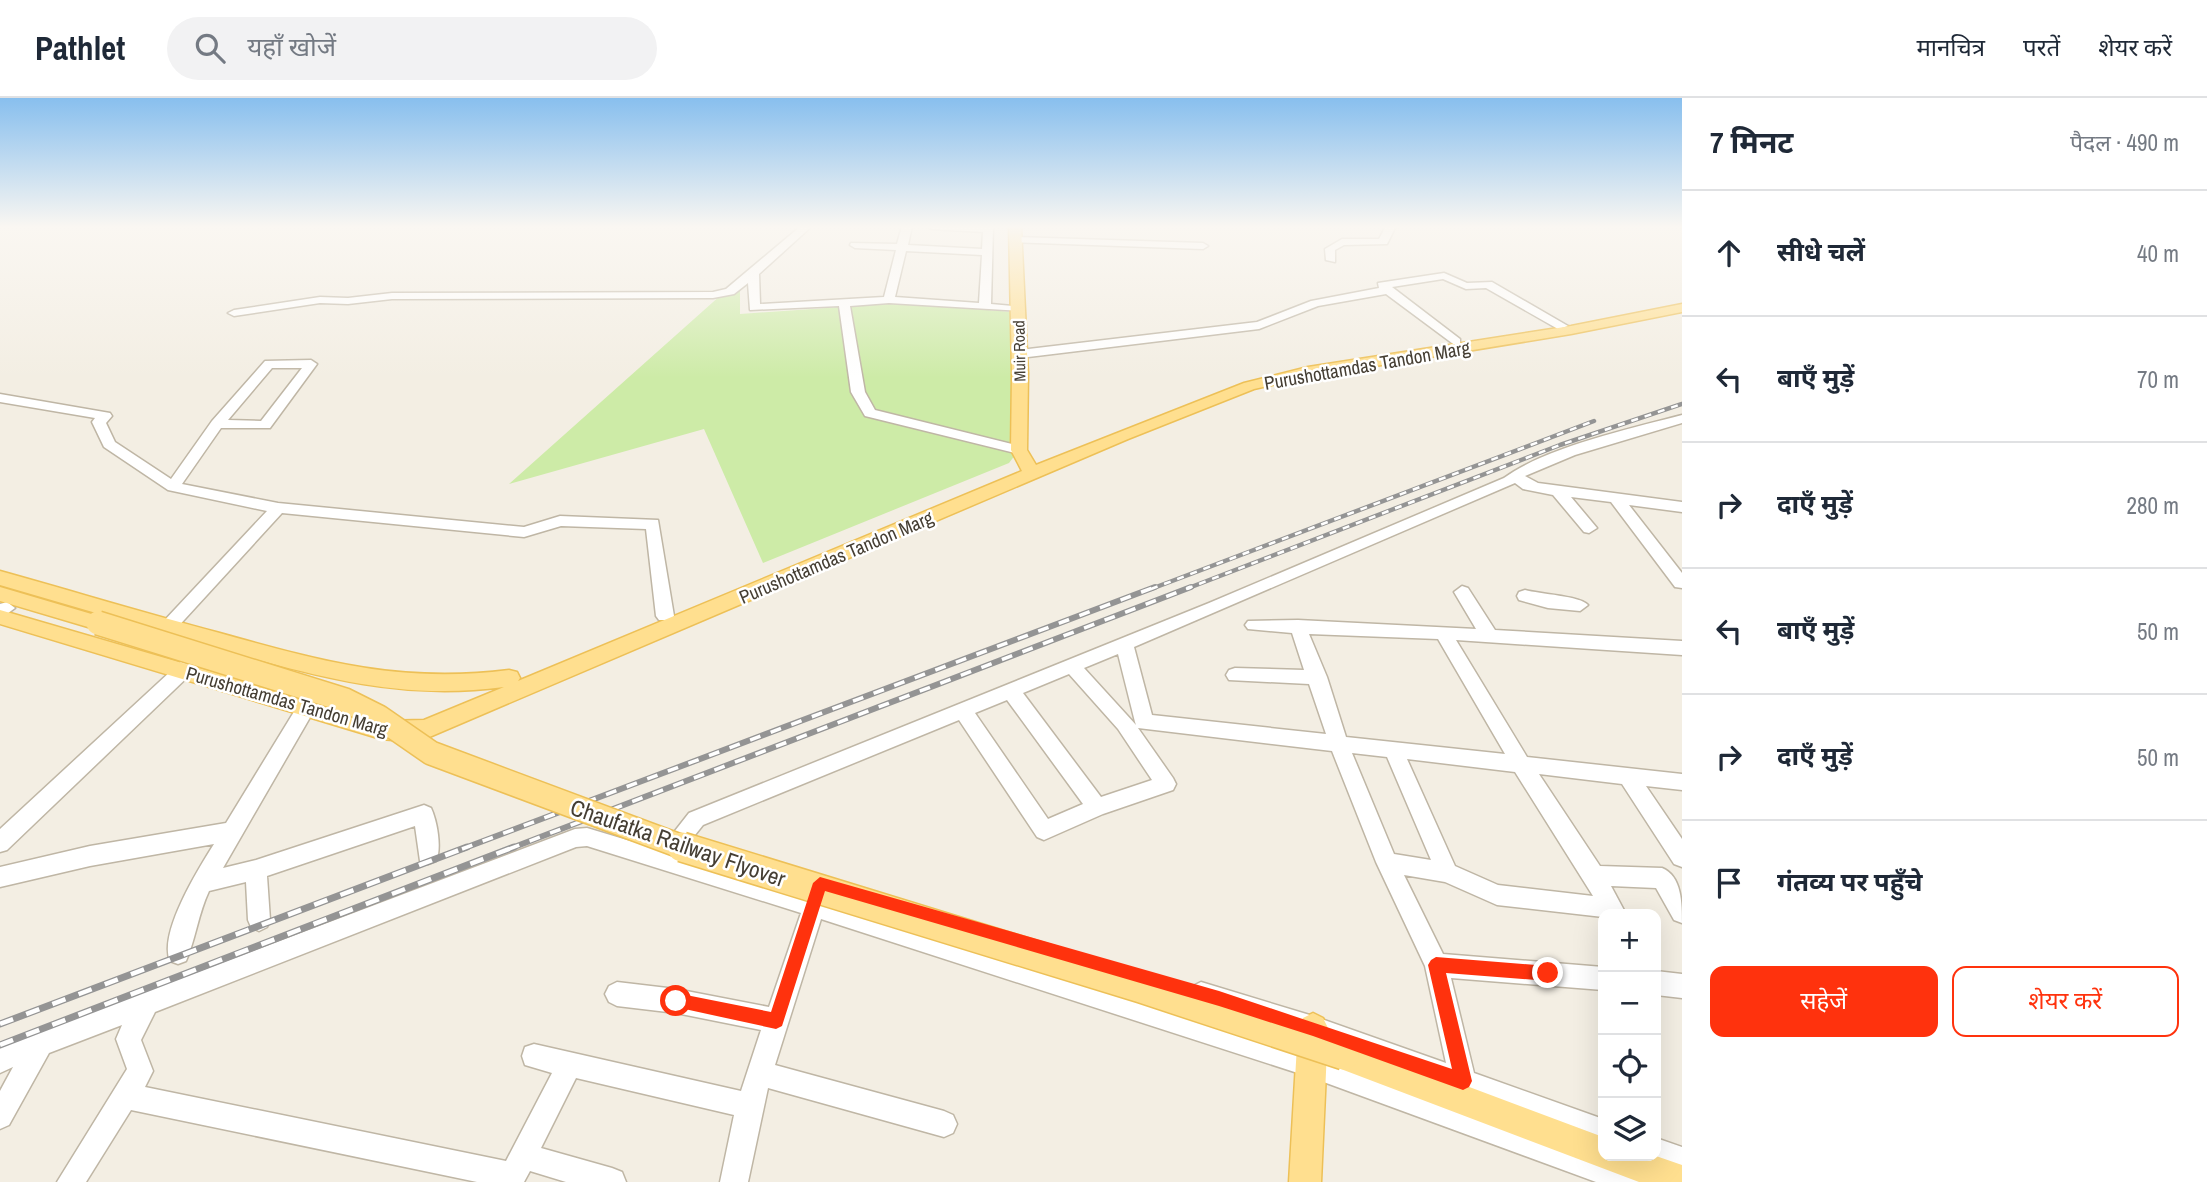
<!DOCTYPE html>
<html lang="hi">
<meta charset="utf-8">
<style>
body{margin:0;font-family:"Archivo Narrow","Noto Sans Devanagari",sans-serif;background:#f2f2f3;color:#1f2937}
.controls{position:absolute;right:21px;bottom:21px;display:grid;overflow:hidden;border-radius:14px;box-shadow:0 7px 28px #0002}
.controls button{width:63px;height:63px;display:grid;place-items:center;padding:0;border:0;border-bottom:2px solid #e0e1e3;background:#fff;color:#1f2937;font:35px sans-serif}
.stop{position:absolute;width:21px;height:21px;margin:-16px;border:5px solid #ff320d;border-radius:50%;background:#fff}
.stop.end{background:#ff320d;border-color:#fff;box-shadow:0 2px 7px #0008}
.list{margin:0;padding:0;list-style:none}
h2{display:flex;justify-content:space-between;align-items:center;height:91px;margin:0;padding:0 28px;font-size:30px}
h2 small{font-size:23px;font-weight:400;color:#747a83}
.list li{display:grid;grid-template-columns:46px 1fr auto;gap:21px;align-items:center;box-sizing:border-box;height:126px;padding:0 28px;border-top:2px solid #e0e1e3}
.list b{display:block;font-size:26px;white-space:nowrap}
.list em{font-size:23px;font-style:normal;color:#747a83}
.actions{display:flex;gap:14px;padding:21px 28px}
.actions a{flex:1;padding:16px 0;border:2px solid #ff320d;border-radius:14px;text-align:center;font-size:24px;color:#ff320d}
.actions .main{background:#ff320d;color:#fff}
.icon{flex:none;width:38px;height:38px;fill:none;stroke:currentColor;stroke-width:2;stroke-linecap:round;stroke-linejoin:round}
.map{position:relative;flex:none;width:1682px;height:1084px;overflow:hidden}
header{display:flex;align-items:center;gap:42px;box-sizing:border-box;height:98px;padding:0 35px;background:#fff;border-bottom:2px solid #e0e1e3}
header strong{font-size:33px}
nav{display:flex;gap:38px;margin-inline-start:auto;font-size:24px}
.search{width:490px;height:63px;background:#f2f2f3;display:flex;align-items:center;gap:18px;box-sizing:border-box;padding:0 24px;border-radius:38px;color:#747a83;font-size:26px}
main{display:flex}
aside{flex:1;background:#fff}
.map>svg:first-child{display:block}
</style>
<header>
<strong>Pathlet</strong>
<div class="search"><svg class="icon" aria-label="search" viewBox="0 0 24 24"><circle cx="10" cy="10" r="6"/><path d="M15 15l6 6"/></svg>यहाँ खोजें</div>
<nav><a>मानचित्र</a><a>परतें</a><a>शेयर करें</a></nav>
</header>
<main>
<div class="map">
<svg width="1682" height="1084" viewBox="0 0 1682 1084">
<rect width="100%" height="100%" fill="#f3eee3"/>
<path fill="#cdeba7" d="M740 180V216L898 205 1013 214 1019 352 1009 365 763 465 704 331 509 386Z"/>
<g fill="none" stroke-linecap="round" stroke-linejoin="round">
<g stroke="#bfb6a5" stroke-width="3">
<path id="minor" d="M801 128H812L759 176 760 206 884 199 896 152 855 150 850 147 851 145 897 146 902 128H912L908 147 982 151 983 134 931 131 926 128H993L991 206 1022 209V213L889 205 850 208 865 294 875 312 1024 349V355L1019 356 865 318 851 294 839 208 750 212 748 185 734 196 713 200 392 201 348 206 320 205 234 218 228 215 234 212 320 199 348 200 392 195 713 194 726 191ZM906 153 982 157 979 205 895 199Z
M1386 128H1396L1387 146 1344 147 1335 152V164L1326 162 1325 151 1342 141H1379Z
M1015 139 1203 145 1208 148 1203 151 1011 144 1010 142Z
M1444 175 1467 185 1492 184 1568 228 1558 231 1486 190 1466 191 1443 181 1392 189 1460 241V247L1456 248 1386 196 1318 208 1259 231 1020 260 1014 256 1020 252 1257 224 1311 203 1379 190 1378 185Z
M311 262 317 266 270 330H221L182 386 278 405 524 429 560 418 658 422 674 518 671 522H659L656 518 646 431 561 428 524 439 282 415 174 533H162L159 529 162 525 267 413 168 392 104 349 92 324 95 320 0 304V296L110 315 112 318 106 325 115 344 171 381 212 323 265 263ZM272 270H302L261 323 228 322Z
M1682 317V325L1575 357 1525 378 1538 385 1682 404V414L1629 407 1682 475V490L1675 489 1611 404 1571 399 1597 430 1589 435 1584 434 1553 397 1523 391 1515 385 1134 549 1152 617 1326 636 1309 586 1229 582 1226 577 1229 572 1235 570 1304 572 1292 535 1248 531 1245 527 1248 523 1298 522 1476 531 1454 494 1462 488 1468 490 1495 532 1682 543V557L1456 542 1527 659 1682 676V692L1646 688 1682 741V769L1674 766 1622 686 1539 676 1600 768 1662 770C1682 778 1682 806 1682 825L1674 822 1656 790 1611 788 1626 816H1603V819L1497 807 1445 784 1404 777 1443 856 1603 869V892L1451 880 1474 975 1603 1021V1047L1313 942 1193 904 1189 896 1193 888 1201 884 1313 918 1446 965 1425 868 1376 764 1332 653 1138 630 1173 680 1176 686 1173 692 1103 716 1044 742 1037 739 959 622 703 727 679 757 807 796 809 792 817 789 825 792 827 802 1310 953 1633 1070 1643 1074 1647 1084H1596L1310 979 821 821 775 967 944 1013 953 1017 957 1026 953 1035 944 1039 768 990 748 1084H720L734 1017 576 980 541 1050 612 1070 622 1074 626 1084H566L530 1073 524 1084H477L131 1012 86 1084H57L127 971 116 941 122 927 49 955 9 1027 0 1031V993L13 969 0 975V949L575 731 587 730 660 752 689 715 1209 505 1504 380C1544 350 1632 330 1682 317ZM1309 536 1438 541 1505 656 1346 639 1327 579ZM1118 556 1135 624 1136 627 1084 570ZM1069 576 1118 631 1152 682 1101 699 1023 595ZM1007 602 1083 706 1048 721 975 615ZM1352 655 1387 659 1431 762 1394 756ZM1407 661 1515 674 1593 798 1498 787 1455 768ZM587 748 801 815 769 909 676 891 617 884 609 888 605 896 609 904 617 908 676 915 761 932 741 993 534 946 525 949 522 958 525 967 552 975 506 1063 145 989 153 973 141 942 155 914 576 749Z
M1525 492C1539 496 1581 498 1588 507L1580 513 1548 510 1519 502 1517 498 1519 494Z
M7 504 15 510 0 521V506Z
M190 559 196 561 199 566 196 571 7 752 0 754V731L184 561Z
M307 602 314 604 316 609 223 770 256 762 424 707 431 710C437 723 442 750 436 763L428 766 420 763 415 728 267 778 270 822 267 829 259 833 251 829 248 822 246 784 209 793C198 816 196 840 186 863L178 866 170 863C158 835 199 770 214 746L90 768 0 789V769L90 748 226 725 300 604Z
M1656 873 1682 876V900L1656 897Z
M1656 1040 1682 1049V1075L1647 1062 1645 1058H1656Z"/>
</g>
<g stroke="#edc057" stroke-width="3">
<path id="major" d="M1009 128H1021L1028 275 1027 352 1036 367 1244 285 1308 269 1571 228 1682 206V214L1571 236 1308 279 1254 291 1128 341 427 640 404 643 381 641 0 526V512L381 623 424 622 504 589C399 603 316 578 216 550 144 529 72 508 0 487V473C72 493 144 515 216 534 320 563 399 586 509 572L517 574 520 580 518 583 1022 373 1011 352 1012 275Z
M0 489 105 520 108 525 105 530 98 532 0 503Z
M1313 915 1323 920 1328 930 1321 1084H1289L1298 930 1303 920Z
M1344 942 1603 1039V1058H1656L1682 1067V1084H1639L1333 968 1329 957 1333 946Z"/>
</g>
<use href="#minor" fill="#fff" fill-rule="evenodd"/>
<use href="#major" fill="#ffdf8f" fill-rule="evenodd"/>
<g stroke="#949494" stroke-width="4.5">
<path id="rail-far2" d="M1151 491 1594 323
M1186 491 1560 347 1682 306"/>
</g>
<g stroke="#949494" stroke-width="6">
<path id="rail-far1" d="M462 751 1155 489
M509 751 1191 489"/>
</g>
<g stroke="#949494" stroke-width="7">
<path id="rail" d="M0 926 467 749
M0 947 514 749"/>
</g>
<use href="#rail-far2" stroke="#fff" stroke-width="2.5" stroke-dasharray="7" stroke-linecap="butt"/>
<use href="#rail-far1" stroke="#fff" stroke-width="3.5" stroke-dasharray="11" stroke-linecap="butt"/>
<use href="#rail" stroke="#fff" stroke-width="4.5" stroke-dasharray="14" stroke-linecap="butt"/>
<g stroke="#edc057" stroke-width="26" stroke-linecap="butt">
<path id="major-bridge-far1" d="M98 525 345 602 379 619 431 655 688 751"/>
</g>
<g stroke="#edc057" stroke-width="32" stroke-linecap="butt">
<path id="major-bridge" d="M682 749 1141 890 1344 957"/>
</g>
<use href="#major-bridge-far1" stroke="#ffdf8f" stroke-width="23"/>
<use href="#major-bridge" stroke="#ffdf8f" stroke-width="29"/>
</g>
<linearGradient id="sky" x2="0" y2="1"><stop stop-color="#88bfee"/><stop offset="0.46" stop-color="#faf7f2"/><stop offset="1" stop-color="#faf7f2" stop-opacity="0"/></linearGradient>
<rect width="1682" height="280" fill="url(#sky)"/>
<path fill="#ff320d" d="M820 779 1219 893 1452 971 1428 867 1431 862 1436 859 1548 868 1554 870 1556 875 1554 880 1548 883 1446 875 1472 983 1469 989 1463 992 1313 938 1219 908 825 793 782 928 776 931 671 908 669 903 671 897 676 895 771 914 813 785Z"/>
<g text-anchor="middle" stroke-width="5" stroke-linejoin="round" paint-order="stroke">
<g font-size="16" fill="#453e33" stroke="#fff">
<text transform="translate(1019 253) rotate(-91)" y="6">Muir Road</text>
</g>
<g font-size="19" fill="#453e33" stroke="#fff">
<text transform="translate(1367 267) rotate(-10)" y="7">Purushottamdas Tandon Marg</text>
<text transform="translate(836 459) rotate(-23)" y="7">Purushottamdas Tandon Marg</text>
<text transform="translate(287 603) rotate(16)" y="7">Purushottamdas Tandon Marg</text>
</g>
<g font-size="23" fill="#453e33" stroke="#fff">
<text transform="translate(678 745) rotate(19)" y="8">Chaufatka Railway Flyover</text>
</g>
</g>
</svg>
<div class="controls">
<button>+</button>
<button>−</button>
<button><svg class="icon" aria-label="locate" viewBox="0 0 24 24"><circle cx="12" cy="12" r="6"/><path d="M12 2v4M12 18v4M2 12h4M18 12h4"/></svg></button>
<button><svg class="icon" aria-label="layers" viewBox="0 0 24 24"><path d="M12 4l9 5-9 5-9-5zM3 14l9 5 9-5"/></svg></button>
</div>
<div class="stop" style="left:676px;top:903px"></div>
<div class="stop end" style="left:1548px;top:875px"></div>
</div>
<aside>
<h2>7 मिनट<small>पैदल · 490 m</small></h2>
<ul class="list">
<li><svg class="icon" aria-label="ahead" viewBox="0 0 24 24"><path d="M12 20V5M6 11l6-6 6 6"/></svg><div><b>सीधे चलें</b></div><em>40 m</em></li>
<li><svg class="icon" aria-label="left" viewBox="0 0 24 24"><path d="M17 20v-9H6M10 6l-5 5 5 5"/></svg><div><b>बाएँ मुड़ें</b></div><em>70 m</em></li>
<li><svg class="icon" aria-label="right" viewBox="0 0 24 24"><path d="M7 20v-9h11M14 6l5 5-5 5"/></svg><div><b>दाएँ मुड़ें</b></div><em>280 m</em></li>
<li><svg class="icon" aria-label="left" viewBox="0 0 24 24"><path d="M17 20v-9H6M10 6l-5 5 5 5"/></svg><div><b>बाएँ मुड़ें</b></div><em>50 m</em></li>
<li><svg class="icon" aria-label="right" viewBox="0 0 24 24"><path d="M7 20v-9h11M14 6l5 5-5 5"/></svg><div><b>दाएँ मुड़ें</b></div><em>50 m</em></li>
<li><svg class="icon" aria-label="arrive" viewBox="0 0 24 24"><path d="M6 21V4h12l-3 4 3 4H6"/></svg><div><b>गंतव्य पर पहुँचे</b></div></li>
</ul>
<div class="actions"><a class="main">सहेजें</a><a>शेयर करें</a></div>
</aside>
</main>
